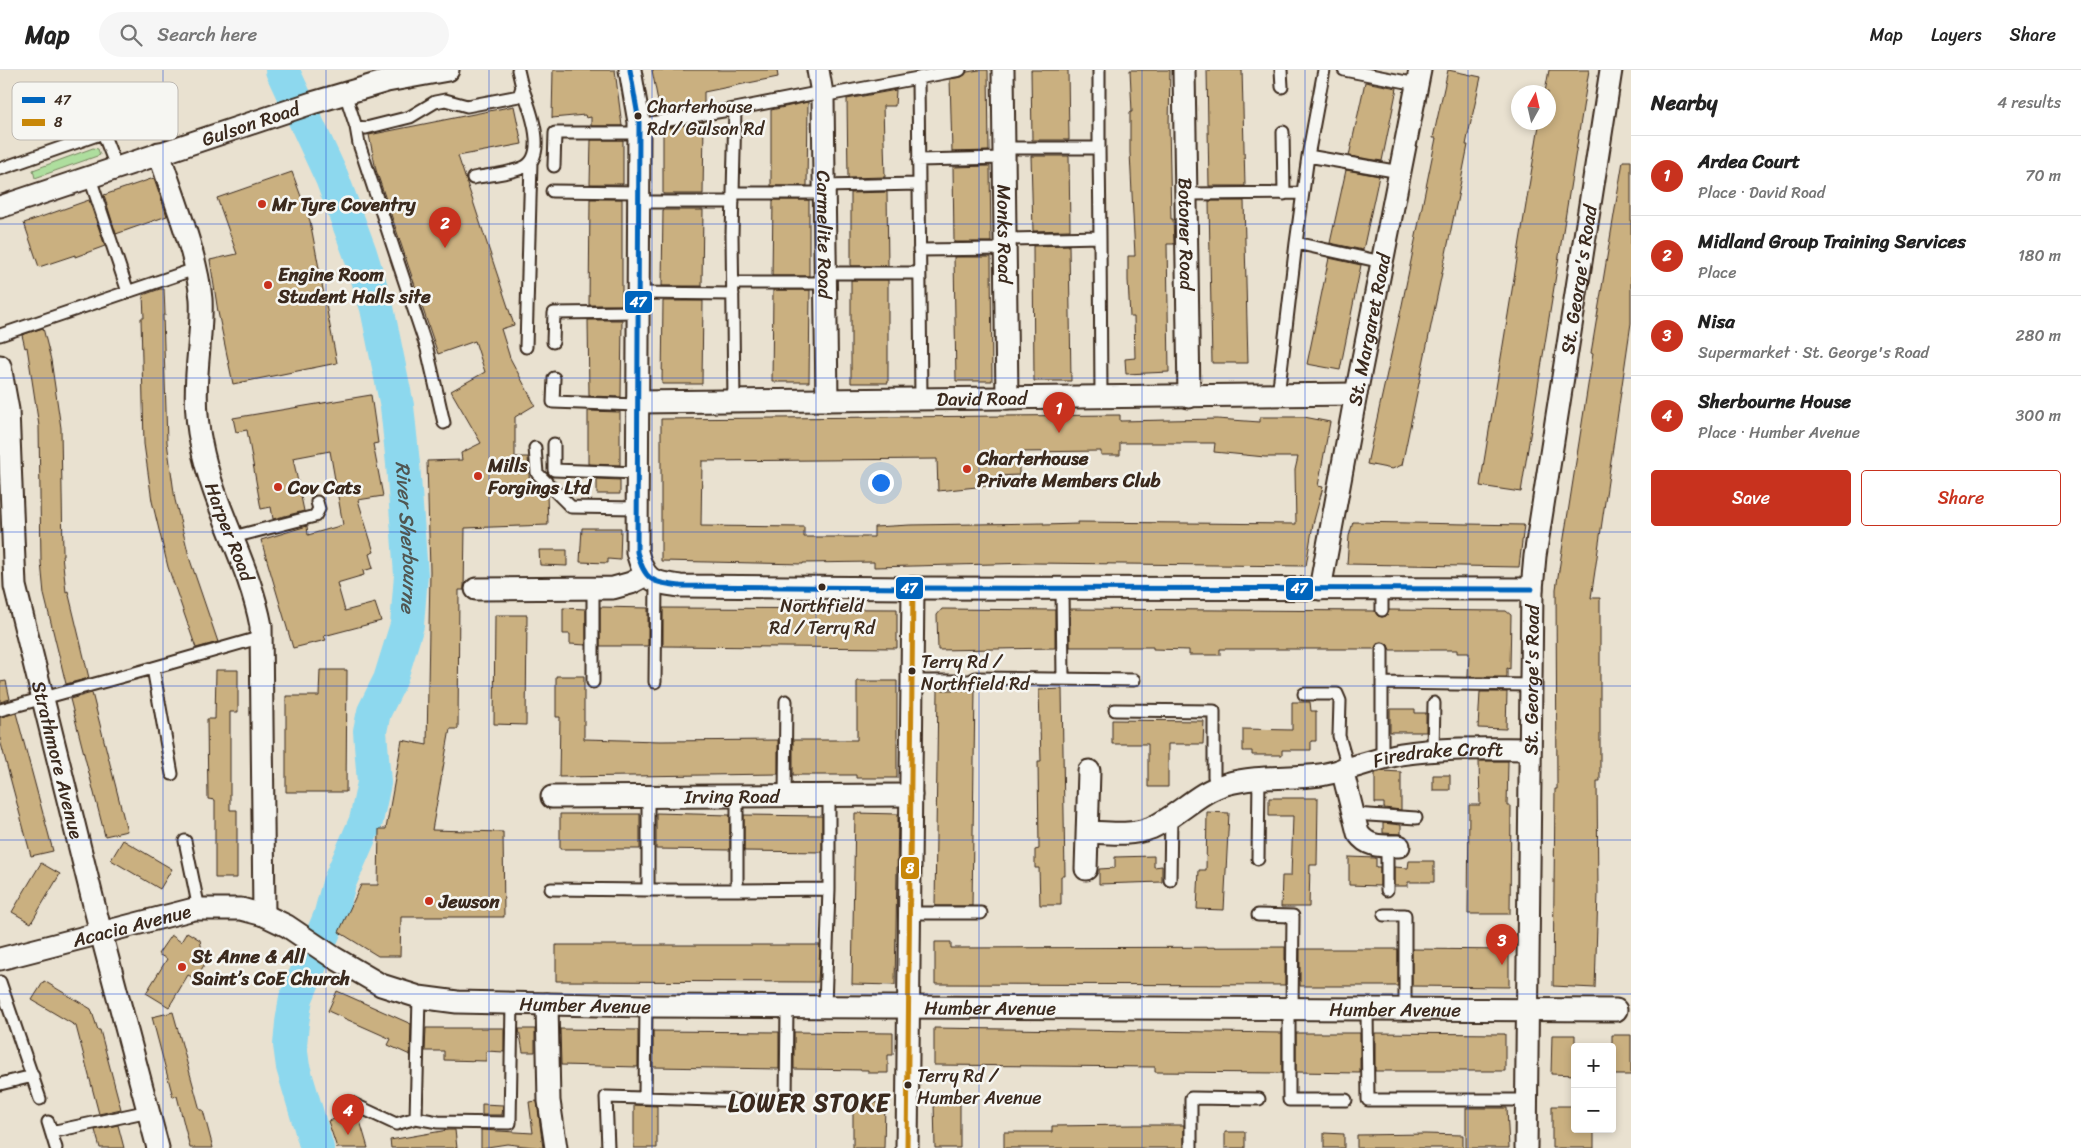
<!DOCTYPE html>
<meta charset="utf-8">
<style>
body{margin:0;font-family:Sriracha,sans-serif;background:#f6f6f6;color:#222}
.controls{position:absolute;right:15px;bottom:15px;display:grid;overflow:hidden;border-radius:5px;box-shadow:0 2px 8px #0003}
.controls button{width:45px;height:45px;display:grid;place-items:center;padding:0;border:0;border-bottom:1px solid #e0e0e0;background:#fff;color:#222;font:25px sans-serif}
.compass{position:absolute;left:1511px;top:15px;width:45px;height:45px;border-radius:50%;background:#fff;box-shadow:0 2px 8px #0003;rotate:8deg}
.you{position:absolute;left:880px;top:412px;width:18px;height:18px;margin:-12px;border:4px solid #fff;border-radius:50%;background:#1a73e8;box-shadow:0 0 0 8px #1a73e833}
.badge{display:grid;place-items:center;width:32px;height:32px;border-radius:50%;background:#c8321e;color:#fff;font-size:16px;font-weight:700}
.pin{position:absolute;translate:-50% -41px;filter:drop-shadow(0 1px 2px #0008)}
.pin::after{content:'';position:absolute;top:26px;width:18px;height:15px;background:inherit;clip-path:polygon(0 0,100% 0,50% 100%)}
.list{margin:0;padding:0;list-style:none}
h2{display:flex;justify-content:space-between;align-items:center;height:65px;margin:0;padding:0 20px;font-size:21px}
h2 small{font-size:16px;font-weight:400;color:#767676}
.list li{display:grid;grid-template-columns:32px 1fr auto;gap:15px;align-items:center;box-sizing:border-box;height:80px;padding:0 20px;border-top:1px solid #e0e0e0}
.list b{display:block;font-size:19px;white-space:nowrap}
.list p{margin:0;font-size:16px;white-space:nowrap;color:#767676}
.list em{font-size:16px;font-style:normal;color:#767676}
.actions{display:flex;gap:10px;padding:15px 20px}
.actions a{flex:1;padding:11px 0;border:1px solid #c8321e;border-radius:5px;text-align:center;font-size:18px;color:#c8321e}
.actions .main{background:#c8321e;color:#fff}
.icon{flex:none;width:28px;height:28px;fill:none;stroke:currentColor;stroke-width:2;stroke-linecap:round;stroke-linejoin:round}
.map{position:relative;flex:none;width:1631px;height:1078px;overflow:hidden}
header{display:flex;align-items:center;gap:30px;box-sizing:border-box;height:70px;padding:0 25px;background:#fff;border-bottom:1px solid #e0e0e0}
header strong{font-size:24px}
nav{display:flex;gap:28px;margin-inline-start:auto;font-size:18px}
.search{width:350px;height:45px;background:#f6f6f6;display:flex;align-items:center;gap:12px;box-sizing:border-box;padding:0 18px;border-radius:28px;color:#767676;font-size:19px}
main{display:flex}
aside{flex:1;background:#fff}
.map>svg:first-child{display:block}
</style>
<header>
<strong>Map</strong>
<div class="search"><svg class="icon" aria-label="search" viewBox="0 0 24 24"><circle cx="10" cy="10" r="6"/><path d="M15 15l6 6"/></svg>Search here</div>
<nav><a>Map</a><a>Layers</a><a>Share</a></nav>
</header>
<main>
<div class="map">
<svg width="1631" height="1078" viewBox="0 0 1631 1078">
<rect width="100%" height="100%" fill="#e9e1d0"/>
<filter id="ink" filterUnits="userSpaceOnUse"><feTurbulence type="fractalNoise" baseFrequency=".02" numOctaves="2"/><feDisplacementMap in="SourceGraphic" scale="10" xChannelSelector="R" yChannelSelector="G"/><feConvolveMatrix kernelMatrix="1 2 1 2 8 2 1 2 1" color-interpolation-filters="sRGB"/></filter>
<g filter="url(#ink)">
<path fill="#aede9e" stroke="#74845e" d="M93 78 98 79 100 85 35 108 33 100Z"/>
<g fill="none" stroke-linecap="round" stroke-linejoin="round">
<path stroke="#8dd8ee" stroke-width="34" id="s1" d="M282 0 332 108 360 183 377 238 397 336 403 394 411 505 407 555 390 610 374 642 370 661 374 713 366 751 339 813 330 847 296 928 292 953 290 975 293 997 317 1078"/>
</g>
<path fill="#cab080" stroke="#3b2a1e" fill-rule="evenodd" d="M553 0H615L622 56H591V47L586 48 585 45 552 48Z
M652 0H777L778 7 704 22V37L663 43 662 31H658Z
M979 0H988L989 81 952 82 950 9 962 7 967 2Z
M1031 0H1068L1069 70H1032Z
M1130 0H1170L1169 55 1171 149H1173L1174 174H1167L1169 302 1126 304 1125 289 1135 288 1134 247H1130L1128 210V186H1135L1130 82V42H1132Z
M1207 0H1242L1245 116H1209Z
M1448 0 1481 7 1468 65 1466 75H1468L1458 126 1402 395 1392 399 1367 394 1402 235 1436 68H1433Z
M1549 0H1589L1521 422 1480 416 1538 61 1540 52H1548V22H1545Z
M1365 12 1397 18 1382 91 1349 86Z
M896 20 895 36H883L885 107 848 108 847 29Z
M808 32 807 116H771V40Z
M514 36 522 74 458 86 514 255 501 259 510 288 535 335 515 347V387H528L530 420H543L547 424 548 455 465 458 464 520H459L458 659H450L432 760 503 762 504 847H401L400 886H378L339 862 361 815H378L379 759H386L402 670 427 675 430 501 427 391 462 390 461 383 481 373 451 321 485 302 475 271 438 284 376 100 369 65Z
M704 52 703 124H663V59Z
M591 70H623V114H590Z
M1031 86H1069L1070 160 1033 161Z
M1623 91H1631V253L1591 528H1600V711H1597L1598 823 1595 918 1553 916 1555 719H1557L1556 519 1591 296 1593 284 1591 283Z
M990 96 991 172H954L953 97Z
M1346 100 1379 106 1363 180 1330 173Z
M292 102 310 151 337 293 233 314 218 242 210 190 237 184 217 128Z
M154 108 167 146 116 164 104 125Z
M887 122 888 196H851V123Z
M590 129H622V235H589Z
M89 130 105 176 75 187V185L39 197 24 153Z
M773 130H809V206H772Z
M1209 131H1244L1248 293H1212Z
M663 140H703L702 216H662Z
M1069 175 1071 311H1034L1033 176Z
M954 187H991L992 311H956Z
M1329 188 1361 195 1340 300 1307 294Z
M888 210V313H851V210Z
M160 219H164L165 245H163L167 372 175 430 190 490 218 572 196 578 168 497 152 431 144 374 141 248H144L143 225Z
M773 220H810L809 312H772Z
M663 231H703L702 314H662Z
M588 250H622L621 327 589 326Z
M43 258 51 290 61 358 63 485H62L66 522 68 521 89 608 66 614 44 524 41 492 39 356 27 277 25 278 22 265Z
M371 325 378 373 373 374 383 426 358 430 374 482 369 484 373 498 363 501 364 505 337 513 345 541 375 533 381 551 324 566 326 570 293 578 261 470 307 456 308 465 343 455 330 381 293 388 304 441 273 449 271 437 261 439 247 360 236 362 233 348Z
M588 341 620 342V395L588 394Z
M1120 345V351L1217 349 1260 352V347H1304L1330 352 1318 416 1323 417 1313 454 1306 496 1033 493 874 497V492L803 493V494L661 491V349ZM1120 373H1215L1214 382 1265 387H1298L1295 400 1296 454 1078 452V454L1044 455V453L910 455 874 457V467H804V457L701 456 702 391 937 389 938 421 996 415V406L1019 405V382L1101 381V385H1120Z
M597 409 620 410V424H597Z
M1353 452 1524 455 1519 497 1347 494 1349 466Z
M582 458H621L620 490 608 489V493L580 492Z
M539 480H567V496L540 495Z
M600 537 648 538V576H600Z
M563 538 586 539V575L570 574V564H563Z
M663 538 897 539V578L663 576Z
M942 539 1055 540V578L938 580 937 545Z
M1070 539 1375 541 1378 546 1382 547 1386 546 1389 540 1506 541 1511 545 1510 599 1507 598V607H1468L1469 583H1457V580H1390L1388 575 1382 572 1378 573 1374 579H1220V585H1189V580L1153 579V577H1070Z
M495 545H527L526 655 494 654Z
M216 600H238V642H230V740H237V808H215V730L208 729 207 649H215Z
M320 600H347L346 722H286V626H319Z
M556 606H584V669L660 671 778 670V704L559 707 560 647H556Z
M6 611 10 629 0 632V612Z
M857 611H897V708H856V705H793V670H857Z
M1062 619 1065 806H1061V835H1040L1039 798H1035V780L1039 779 1038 691H1041L1039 620Z
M938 620H975L972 836H935Z
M1480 622H1507L1506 659 1478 658Z
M92 623 127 761 105 766 70 629Z
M1292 632H1310L1311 641H1316V671H1311V680H1282V685H1252V681H1243V659L1292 660Z
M1390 639H1415V643H1426V662H1390Z
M16 643 53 781 31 786 0 670V647Z
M1112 650 1204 651 1203 674H1168V717H1148V674H1112Z
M1479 691H1508L1507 736H1511L1510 844H1468L1469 735H1480Z
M1382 701 1401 702V740L1384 738V733H1375V703Z
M1433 705H1450V720H1433Z
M1269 728H1318L1317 795H1310L1309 837H1281L1282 806H1291L1293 746H1269Z
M1207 742 1229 743 1224 840 1197 839 1199 800H1206Z
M656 743 730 745V780L656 779Z
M855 743 898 744 895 915 852 914Z
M560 744H640V779H560Z
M744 745 822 746V782L744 781Z
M1383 753 1401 755V764L1383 763Z
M123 770 172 799 160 819 111 790Z
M1154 786V797L1162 796V812L1099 814V799L1115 798V787Z
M1349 787 1376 788V797H1380V816L1349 815Z
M1409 791H1434V812H1408V816H1394V797L1408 798Z
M41 793 60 804 31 853 12 842Z
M187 862 200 870 203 885 208 888 196 909 188 905 169 937 146 923 167 889 158 884 171 865 181 872Z
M935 872H951V878L1285 877V915L935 914Z
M556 875H820L818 912 556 911Z
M1300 879H1398V916H1300Z
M1412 879 1509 880V917L1412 916Z
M44 911 91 939 98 960H100L121 1039 99 1044 76 956 32 930Z
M337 921 411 954 410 985 388 975 391 969 328 941Z
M173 942 200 1040H203L213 1078H190L177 1026 173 1027 152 947Z
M426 958H504V982L486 981V991L444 990V981H425Z
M934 958 1282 963V1003L1155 1002V997L934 995Z
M519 959H535V982H523Z
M560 959 638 960V997L561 995Z
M653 961 779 962V999L653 997Z
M794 962 893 963V985H888V1003H868V1000L794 999Z
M1296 963H1360V1003L1296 1002Z
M1375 963 1505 964V1001H1375Z
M1552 965H1575V1005L1551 1004Z
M1612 965H1631V1005H1612Z
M537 1031 543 1078 507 1074 481 1078V1060L533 1063 529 1032Z
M934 1031H960V1078H935Z
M853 1032 885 1033 884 1078H853Z
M482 1034 503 1035 502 1045H482Z
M634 1035 657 1036V1078H634Z
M1552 1036H1575V1059H1594V1078H1552Z
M1466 1038H1507L1509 1078H1466Z
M355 1043 358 1044 368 1078H337L328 1051Z
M118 1055 124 1078H100L95 1060Z
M1134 1055H1184V1078H1004V1062H1052V1056Z
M448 1060H455L457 1078H391L390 1070Z
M1225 1062H1245V1078H1225Z
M1324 1063 1344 1064V1078H1324Z
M1425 1064 1463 1065V1078H1357V1065Z"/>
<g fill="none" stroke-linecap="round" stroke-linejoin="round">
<g stroke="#3b2a1e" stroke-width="15">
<path id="service" d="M1281 0 1282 17
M1324 0 1308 86 1400 102
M1344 0 1417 14
M918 8 960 0
M345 23 356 57 366 58 410 47 435 32 445 30 467 36 519 26 522 17 518 0
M822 26 918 8 921 329
M735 39 822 22
M639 55 735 39 732 165 734 331
M356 57 359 74 427 279 444 353
M1283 62 1284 124
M1004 78H1099V0
M1308 86 1296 173 1382 192
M918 90 1004 88
M554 96 555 63H639
M0 99 103 63
M117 99 103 63 108 58 164 35
M90 108 128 222
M473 108C489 105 507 104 522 98 550 88 529 36 522 17
M824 116 918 114
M552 121 638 122
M733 123H824
M1186 124 1302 123
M638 132H733
M1100 167 1101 327
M1005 169 1100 167 1099 78
M919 180 1005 179
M825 203H919
M733 213H825
M638 223 733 224
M0 265 195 199
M553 272 554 243 638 242
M526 277 531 92
M554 308 553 332 637 335
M1278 326 1296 173
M554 374V400L638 403
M535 378 537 403 571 437 637 438
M233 467 315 446 319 439 317 432
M593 518V612
M1062 519 1063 609
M1382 540V519
M153 598 262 567
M912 611H970L976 608 1134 610
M655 612 656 512
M1382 613V579
M1304 624H1337L1340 631 1339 666 1348 697
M0 640 153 598 172 704
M1115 640 1214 641V706L1216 718
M1433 680 1434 633
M1382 688V613L1531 615
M785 725 786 631
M1353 744 1416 748
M185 771 199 839
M1387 776V820
M1258 789 1259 707
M1170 810 1171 746
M551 819 648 820V726
M829 819V725
M648 820H737V726
M737 820 829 819 825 936
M910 843H981
M1258 845 1293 846 1292 939
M1384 845H1405V940
M0 912 40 1029
M1289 939V1030H1346
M1367 939 1368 1030H1526
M0 1014 33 1006
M645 1027 646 936
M349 1032 396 1054 416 1048 419 927
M416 1048 438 1052 510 1053 512 933
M48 1052 56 1078
M51 1062 149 1041
M608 1078 606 1027 786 1032 787 936
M1191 1078V1028L1259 1029"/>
</g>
<g stroke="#3b2a1e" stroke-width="25">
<g id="minor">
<path d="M630 0 639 52 637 482C645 511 651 512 680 516L913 518 1532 519"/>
<path id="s2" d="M818 0 823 29 827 330"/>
<path id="s3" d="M1003 0 1007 328"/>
<path id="s4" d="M1184 0 1189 327"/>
<path id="s5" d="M159 83C173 127 197 184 201 229 202 245 200 262 199 278 196 310 194 341 201 373 213 437 249 492 261 556L264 845"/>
<path id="s6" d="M0 137 312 33 387 11 448 0"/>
<path id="s7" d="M0 296 8 340 15 516 101 863 158 1078"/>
<path id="s8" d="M637 332 1356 324"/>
<path d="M476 519 613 518 631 513 646 505"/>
<path id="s9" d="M1320 519 1356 324 1420 0"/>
<path d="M1342 699 1358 763C1368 778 1383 776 1399 776"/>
<path id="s10" d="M552 727 911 725"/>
<path id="s11" d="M1088 762C1109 763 1131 766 1151 758 1179 746 1197 722 1226 714 1258 705 1289 709 1320 705 1347 701 1374 689 1401 684 1444 677 1487 679 1530 679"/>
<path d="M1086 799 1089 701"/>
<path id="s12" d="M0 889 194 839H241L264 845 287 856 333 887 381 915 419 927 457 932 646 936 1616 940"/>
<path d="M547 934 549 1031 556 1078"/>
<path d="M907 1078 913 518"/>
<path id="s13" d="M1526 1078 1532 519 1535 486 1611 0"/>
</g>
</g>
<use href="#service" stroke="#f6f6f2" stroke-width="11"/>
<use href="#minor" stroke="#f6f6f2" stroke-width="21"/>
<g stroke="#f6f6f2" stroke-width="9">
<path id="bus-1" d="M630 0 639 52 637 482C645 511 651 512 680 516L913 518 1532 519"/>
</g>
<g stroke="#f6f6f2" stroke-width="9">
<path id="bus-2" d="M907 1078 913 518"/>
</g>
<use href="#bus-1" stroke="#0065bd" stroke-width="5"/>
<use href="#bus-2" stroke="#c88708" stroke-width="5"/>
</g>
</g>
<path fill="none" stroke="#1d4ed8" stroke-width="1" stroke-opacity="0.55" d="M163 0V1078M326 0V1078M489 0V1078M652 0V1078M816 0V1078M979 0V1078M1142 0V1078M1305 0V1078M1468 0V1078M0 154H1631M0 308H1631M0 462H1631M0 616H1631M0 770H1631M0 924H1631"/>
<g fill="#3b2a1e" stroke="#f6f6f2" stroke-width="2">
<circle cx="638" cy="46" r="4.5"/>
<circle cx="822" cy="517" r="4.5"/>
<circle cx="912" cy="601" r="4.5"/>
<circle cx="908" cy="1015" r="4.5"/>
</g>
<g fill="#c8321e" stroke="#f6f6f2" stroke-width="2">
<circle cx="262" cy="134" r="5"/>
<circle cx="268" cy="215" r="5"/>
<circle cx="967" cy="399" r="5"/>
<circle cx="478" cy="406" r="5"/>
<circle cx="278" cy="417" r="5"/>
<circle cx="429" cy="831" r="5"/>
<circle cx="182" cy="897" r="5"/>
</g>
<g text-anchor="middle" stroke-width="5" stroke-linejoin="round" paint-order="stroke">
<g font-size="18" fill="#3b2a1e" stroke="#f6f6f2" text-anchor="start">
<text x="647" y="43">Charterhouse<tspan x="647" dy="22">Rd / Gulson Rd</tspan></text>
<text x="822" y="542" text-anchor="middle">Northfield<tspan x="822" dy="22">Rd / Terry Rd</tspan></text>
<text x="921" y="598">Terry Rd /<tspan x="921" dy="22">Northfield Rd</tspan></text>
<text x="917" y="1012">Terry Rd /<tspan x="917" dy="22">Humber Avenue</tspan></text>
</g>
<g font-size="19" fill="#3b2a1e" stroke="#f6f6f2">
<text dy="7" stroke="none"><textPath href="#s6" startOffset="264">Gulson Road</textPath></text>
<text dy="7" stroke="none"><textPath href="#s3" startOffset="164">Monks Road</textPath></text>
<text dy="7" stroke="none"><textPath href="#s4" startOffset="164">Botoner Road</textPath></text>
<text dy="7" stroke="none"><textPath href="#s2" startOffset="165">Carmelite Road</textPath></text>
<text dy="7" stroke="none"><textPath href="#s13" startOffset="872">St. George's Road</textPath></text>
<text dy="7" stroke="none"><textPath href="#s9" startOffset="264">St. Margaret Road</textPath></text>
<text dy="7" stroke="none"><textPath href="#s8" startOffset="345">David Road</textPath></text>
<text dy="7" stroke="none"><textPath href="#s5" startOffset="390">Harper Road</textPath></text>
<text dy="7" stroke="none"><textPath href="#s13" startOffset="468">St. George's Road</textPath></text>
<text dy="7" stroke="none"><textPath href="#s11" startOffset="366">Firedrake Croft</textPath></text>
<text dy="7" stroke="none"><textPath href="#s7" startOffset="400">Strathmore Avenue</textPath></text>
<text dy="7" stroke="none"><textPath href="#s10" startOffset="180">Irving Road</textPath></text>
<text dy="7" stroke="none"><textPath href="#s12" startOffset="136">Acacia Avenue</textPath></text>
<text dy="7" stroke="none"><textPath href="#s12" startOffset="614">Humber Avenue</textPath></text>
<text dy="7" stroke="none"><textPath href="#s12" startOffset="1019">Humber Avenue</textPath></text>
<text dy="7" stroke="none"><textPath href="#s12" startOffset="1424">Humber Avenue</textPath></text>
</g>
<g font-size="19" font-weight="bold" fill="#3b2a1e" stroke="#f6f6f2" text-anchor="start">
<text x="272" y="141">Mr Tyre Coventry</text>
<text x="278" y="211">Engine Room<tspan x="278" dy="22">Student Halls site</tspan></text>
<text x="977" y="395">Charterhouse<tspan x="977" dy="22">Private Members Club</tspan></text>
<text x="488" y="402">Mills<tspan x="488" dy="22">Forgings Ltd</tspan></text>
<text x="288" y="424">Cov Cats</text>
<text x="439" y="838">Jewson</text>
<text x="192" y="893">St Anne &amp; All<tspan x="192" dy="22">Saint’s CoE Church</tspan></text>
</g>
<g font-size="20" font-style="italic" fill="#505652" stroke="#f6f6f2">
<text dy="7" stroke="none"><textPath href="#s1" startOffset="488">River Sherbourne</textPath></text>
</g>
<g font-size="24" font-weight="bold" letter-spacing="1" fill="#3b2a1e" stroke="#f6f6f2">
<text x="809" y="1041">LOWER STOKE</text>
</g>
</g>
<rect x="12" y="12" width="166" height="58" rx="8" fill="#f6f6f2" stroke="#beb9b2" stroke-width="1"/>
<rect x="22" y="27" width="23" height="6" fill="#0065bd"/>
<rect x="22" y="49" width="23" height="7" fill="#c88708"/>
<g font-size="14" fill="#3b2a1e">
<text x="54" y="35">47</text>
<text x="54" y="57">8</text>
</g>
<g stroke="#f6f6f2" stroke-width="2">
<rect x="624" y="220" width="29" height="24" rx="5" fill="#0065bd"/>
<rect x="895" y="506" width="29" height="24" rx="5" fill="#0065bd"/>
<rect x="1285" y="507" width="29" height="24" rx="5" fill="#0065bd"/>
<rect x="900" y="786" width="20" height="24" rx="5" fill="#c88708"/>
</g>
<g font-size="14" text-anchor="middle" font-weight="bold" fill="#fff">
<text x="638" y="237">47</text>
<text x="909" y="523">47</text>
<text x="1299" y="523">47</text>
<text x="910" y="803">8</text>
</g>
</svg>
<div class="controls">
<button>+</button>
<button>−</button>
</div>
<svg class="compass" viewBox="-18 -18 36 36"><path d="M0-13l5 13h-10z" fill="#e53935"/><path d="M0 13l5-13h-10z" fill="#767676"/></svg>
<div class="you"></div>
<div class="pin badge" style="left:1059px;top:363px">1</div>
<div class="pin badge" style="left:445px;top:178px">2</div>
<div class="pin badge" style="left:1502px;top:895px">3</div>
<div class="pin badge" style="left:348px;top:1065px">4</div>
</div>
<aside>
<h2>Nearby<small>4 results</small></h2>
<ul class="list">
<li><span class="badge">1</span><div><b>Ardea Court</b><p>Place · David Road</p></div><em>70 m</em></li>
<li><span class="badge">2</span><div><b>Midland Group Training Services</b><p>Place</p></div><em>180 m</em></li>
<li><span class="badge">3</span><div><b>Nisa</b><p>Supermarket · St. George's Road</p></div><em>280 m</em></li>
<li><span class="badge">4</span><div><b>Sherbourne House</b><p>Place · Humber Avenue</p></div><em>300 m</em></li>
</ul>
<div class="actions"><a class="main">Save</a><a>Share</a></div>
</aside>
</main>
